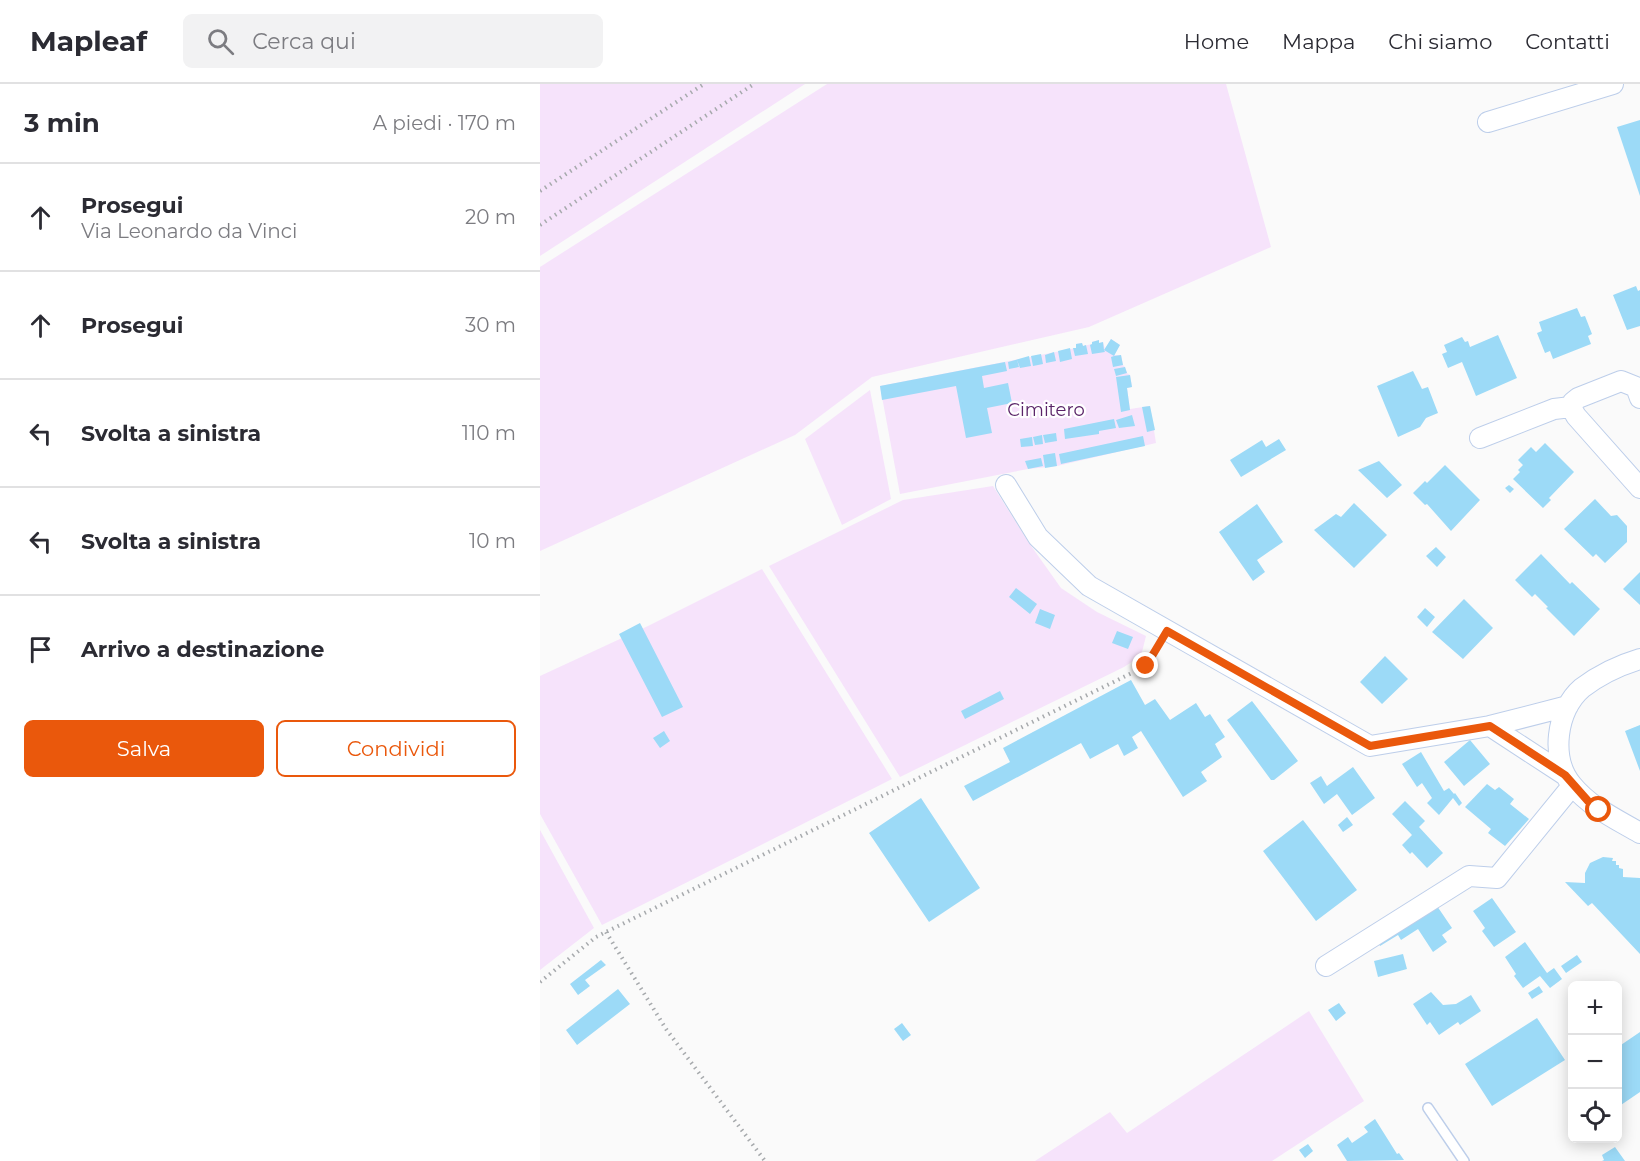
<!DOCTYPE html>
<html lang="it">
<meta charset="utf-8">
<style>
body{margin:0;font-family:Montserrat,sans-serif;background:#f2f2f3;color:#2b2b33}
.controls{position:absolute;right:18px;bottom:18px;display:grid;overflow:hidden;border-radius:9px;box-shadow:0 3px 15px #0003}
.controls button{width:54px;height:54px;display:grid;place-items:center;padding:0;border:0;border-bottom:2px solid #e1e1e2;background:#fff;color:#2b2b33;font:30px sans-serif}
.stop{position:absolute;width:18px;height:18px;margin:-14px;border:4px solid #ea580c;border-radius:50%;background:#fff}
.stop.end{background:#ea580c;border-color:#fff;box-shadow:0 2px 6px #0008}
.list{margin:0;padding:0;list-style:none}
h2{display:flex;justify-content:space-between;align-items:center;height:78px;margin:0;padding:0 24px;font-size:26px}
h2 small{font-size:20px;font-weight:400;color:#7c7c81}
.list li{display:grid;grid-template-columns:39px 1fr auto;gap:18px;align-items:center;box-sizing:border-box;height:108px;padding:0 24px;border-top:2px solid #e1e1e2}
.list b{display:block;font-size:22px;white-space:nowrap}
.list p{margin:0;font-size:20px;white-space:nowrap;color:#7c7c81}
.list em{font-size:20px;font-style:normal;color:#7c7c81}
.actions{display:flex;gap:12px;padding:18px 24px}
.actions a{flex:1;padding:14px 0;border:2px solid #ea580c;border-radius:9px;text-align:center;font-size:21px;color:#ea580c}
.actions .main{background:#ea580c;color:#fff}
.icon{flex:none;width:33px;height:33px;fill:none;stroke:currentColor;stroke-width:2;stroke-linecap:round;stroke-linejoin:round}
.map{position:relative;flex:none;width:1100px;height:1077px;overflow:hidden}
header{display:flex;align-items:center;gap:36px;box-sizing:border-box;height:84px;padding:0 30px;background:#fff;border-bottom:2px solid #e1e1e2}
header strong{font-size:28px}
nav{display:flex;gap:33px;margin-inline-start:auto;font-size:21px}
.search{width:420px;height:54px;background:#f2f2f3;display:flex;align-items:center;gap:15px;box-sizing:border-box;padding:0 21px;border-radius:9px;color:#7c7c81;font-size:22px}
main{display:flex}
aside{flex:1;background:#fff}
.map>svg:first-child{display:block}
</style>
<header>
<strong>Mapleaf</strong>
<div class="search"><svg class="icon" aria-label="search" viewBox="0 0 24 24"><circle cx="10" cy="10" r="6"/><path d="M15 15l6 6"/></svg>Cerca qui</div>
<nav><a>Home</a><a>Mappa</a><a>Chi siamo</a><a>Contatti</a></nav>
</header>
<main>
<aside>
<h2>3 min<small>A piedi · 170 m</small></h2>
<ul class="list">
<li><svg class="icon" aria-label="ahead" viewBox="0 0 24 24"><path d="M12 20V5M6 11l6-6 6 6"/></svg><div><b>Prosegui</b><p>Via Leonardo da Vinci</p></div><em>20 m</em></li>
<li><svg class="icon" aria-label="ahead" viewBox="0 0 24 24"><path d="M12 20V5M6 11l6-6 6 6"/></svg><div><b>Prosegui</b></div><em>30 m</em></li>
<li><svg class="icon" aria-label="left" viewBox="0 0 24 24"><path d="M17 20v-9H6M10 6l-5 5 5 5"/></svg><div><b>Svolta a sinistra</b></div><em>110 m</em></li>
<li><svg class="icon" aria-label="left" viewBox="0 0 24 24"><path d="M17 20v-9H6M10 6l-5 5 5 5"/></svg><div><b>Svolta a sinistra</b></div><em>10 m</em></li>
<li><svg class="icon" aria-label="arrive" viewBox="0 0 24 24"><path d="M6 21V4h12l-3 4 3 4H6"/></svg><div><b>Arrivo a destinazione</b></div></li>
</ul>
<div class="actions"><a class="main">Salva</a><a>Condividi</a></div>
</aside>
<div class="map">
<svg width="1100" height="1077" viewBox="0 0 1100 1077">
<rect width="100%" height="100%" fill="#fafafa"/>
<path fill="#f6e3fb" d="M0 0H265L0 172Z
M287 0H686L731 163 549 243 332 293 255 351 0 467V183Z
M571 255 580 261 574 271H581L583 281 585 283 587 289 590 291 592 303 587 304 590 325 610 322 616 359 517 382 488 385 360 410 340 302 536 264V260L542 259 543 262 552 260V258L559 256V259L563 258 565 265Z
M330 306 351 415 302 441 265 355Z
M453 402 489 459 521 504 557 528 606 552 601 572 584 583 360 693 229 482 363 416Z
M222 485 352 695 62 841 0 730V592L108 542Z
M0 746 54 844 0 886Z
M769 927 824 1017 732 1077H495L570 1028 587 1049Z"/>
<path fill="#9cdaf7" d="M1100 36V112L1077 43Z
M1096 202 1098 207 1100 206V242L1087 246 1073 211Z
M1037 224 1041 233 1045 232 1052 250 1048 252 1051 260 1013 275 1010 267 1005 269 997 249 1002 247 999 238Z
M958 251 977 294 936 312 922 278 908 284 902 270 907 268 904 261 922 253 925 258 928 257 930 263Z
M571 255 580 261 574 272 581 271 583 281 573 283 571 273 574 272 564 266 565 268 552 270 550 261 552 260V258L559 256V259L563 258 564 266Z
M542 259 543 262 546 261 548 270 535 272 533 264H536V260Z
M530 264 532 275 520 278 518 267Z
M514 268 516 277 506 279 505 271Z
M501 270 503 280 493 282 491 272Z
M489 272 491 282 480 284 477 276 479 283 469 285 468 278Z
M465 278 467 287 442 292 444 304 468 299 472 319 447 324 452 349 426 354 416 302 342 316 340 302Z
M585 283 587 289 576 292 574 285Z
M873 287 882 305 888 303 898 329 886 334 880 343 858 353 837 302Z
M590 291 592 303 587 304 590 326 581 328 576 293Z
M610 322 615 346 607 348 602 323Z
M592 331 595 342 579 344 576 336Z
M574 335 576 344 559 347V350L525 355 524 345Z
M516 349 517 357 505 359 503 351Z
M502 351 503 360 495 361 493 353Z
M603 352 605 362 521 380 519 370Z
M492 353 493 362 481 363 480 355Z
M739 355 746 366 701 393 690 376 722 356 726 363Z
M1005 359 1034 388 1009 414 1011 416 1003 424 973 395 980 388 978 386 983 381 978 376 991 363 996 368Z
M515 369 517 382 505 384 503 371Z
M501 374 503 382 488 385 485 377Z
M839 377 862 401 847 414 818 386Z
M905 381 940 416 911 447 887 420 885 421 873 409 885 397 887 399Z
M969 401 974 405 970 409 965 404Z
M1055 415 1071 432 1077 431 1087 442V458L1065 479 1056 470 1053 473 1024 445Z
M814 419 847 451 814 484 774 446 796 430 801 433Z
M717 420 743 458 717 476 725 488 713 497 679 448Z
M896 463 906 473 897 483 886 472Z
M1001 470 1030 500 1032 498 1060 525 1034 552 1006 524 1008 523 995 510 992 513 975 496Z
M1100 488V521L1083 505Z
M476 504 497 520 490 530 469 513Z
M924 515 953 544 923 575 892 548Z
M885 524 895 533 887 543 877 533Z
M500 525 515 531 510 545 495 539Z
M100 539 143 623 122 633 79 550Z
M577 547 593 553 588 565 572 559Z
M845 572 868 595 842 620 820 598Z
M591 596 605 621 615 615 630 636 656 619 665 633 670 630 685 653 675 660 682 673 661 688 667 697 643 713 601 647 592 653 598 664 584 672 578 660 550 675 541 659 433 717 424 702 470 678 463 664Z
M460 607 464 615 425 635 421 627Z
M712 617 758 677 734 696H731L687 636Z
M1100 641V687L1085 647Z
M124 647 130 657 120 664 113 654Z
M930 656 950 680 924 702 904 678Z
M881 668 904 707 909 704 914 710 915 709 922 719 919 722 913 714 899 731 887 719 892 714 882 699 877 703 862 680Z
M813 683 835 714 812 731 797 710 784 720 770 699 781 692 787 702Z
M947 700 955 706 959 703 974 715 970 720 989 735 965 762 948 749 951 745 925 723Z
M381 714 440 804 389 838 329 749Z
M865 717 885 737 879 743 903 769 887 784 872 768 870 770 862 761 872 751 852 730Z
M807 733 813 741 803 748 798 741Z
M763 736 817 806 776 837 723 767Z
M1063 773 1073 774 1072 777H1076V781H1079V784L1083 785V793L1100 794V870L1052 819 1048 822 1025 798 1045 799V789L1050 779Z
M952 814 976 848 954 863 942 847 945 844 933 827Z
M897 822 912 844 902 851 907 858 893 868 878 845 861 856 858 851 840 862 838 858Z
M985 858 1007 889 1014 884 1022 895 1010 904 1000 892 983 904 974 892 976 890 965 873Z
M863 870 867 885 838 893 834 877Z
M1037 871 1042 878 1026 889 1021 882Z
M61 876 66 881 45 896 50 902 38 911 30 900Z
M999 902 1003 908 992 915 988 909Z
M78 905 90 920 37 961 26 946Z
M891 908 903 921 916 920 931 911 941 927 920 941 918 938 899 951 890 938 887 941 873 920Z
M799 919 806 929 796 937 788 926Z
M997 934 1025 976 952 1022 925 980Z
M362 939 371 951 363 957 354 945Z
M1100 948V1008L1078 1023V963Z
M835 1035 857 1070 859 1069 864 1076 807 1077 797 1061 808 1053 812 1059 828 1048 824 1043Z
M768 1060 773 1067 765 1074 759 1066Z
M1075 1063 1085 1077H1062L1064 1076 1062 1071Z"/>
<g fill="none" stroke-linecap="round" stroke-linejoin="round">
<g stroke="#bdceea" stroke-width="12">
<path id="service" d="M888 1024 924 1077"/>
</g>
<g stroke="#bdceea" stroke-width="22">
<path id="minor" d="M948 38 1073 0
M1031 323 1036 332 1100 404
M1031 323 1033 318 1038 314 1081 297 1096 303 1100 314
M940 354 1014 325 1031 323
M466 401 498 453 549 502 830 662 950 642 1025 691
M1100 575C1080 581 1059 591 1042 604 1016 626 1010 675 1032 701 1050 723 1076 735 1100 749
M950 642 1028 622
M786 882 929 792 957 794 1032 702"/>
</g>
<path stroke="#a7aaad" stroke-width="4" stroke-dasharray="1.5 4.5" stroke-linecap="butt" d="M0 107 164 0
M0 141 214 0
M66 848 126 945 225 1077
M0 898 56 853 66 848 606 582 618 563"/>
<use href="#service" stroke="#fff" stroke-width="9"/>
<use href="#minor" stroke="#fff" stroke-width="20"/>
</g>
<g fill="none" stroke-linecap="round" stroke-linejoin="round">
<path stroke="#ea580c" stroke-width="8" d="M606 582 627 547 830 662 950 642 1025 691 1048 717 1059 726"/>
</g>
<g text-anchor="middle" stroke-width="4.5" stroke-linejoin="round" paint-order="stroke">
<g font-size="18" fill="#5a2468" stroke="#fff">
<text x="506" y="332">Cimitero</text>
</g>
</g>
</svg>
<div class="controls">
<button>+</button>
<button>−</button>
<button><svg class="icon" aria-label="locate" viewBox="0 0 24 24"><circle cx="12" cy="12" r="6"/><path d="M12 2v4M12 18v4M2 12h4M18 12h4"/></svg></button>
</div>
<div class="stop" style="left:1059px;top:726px"></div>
<div class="stop end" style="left:606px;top:582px"></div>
</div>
</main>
